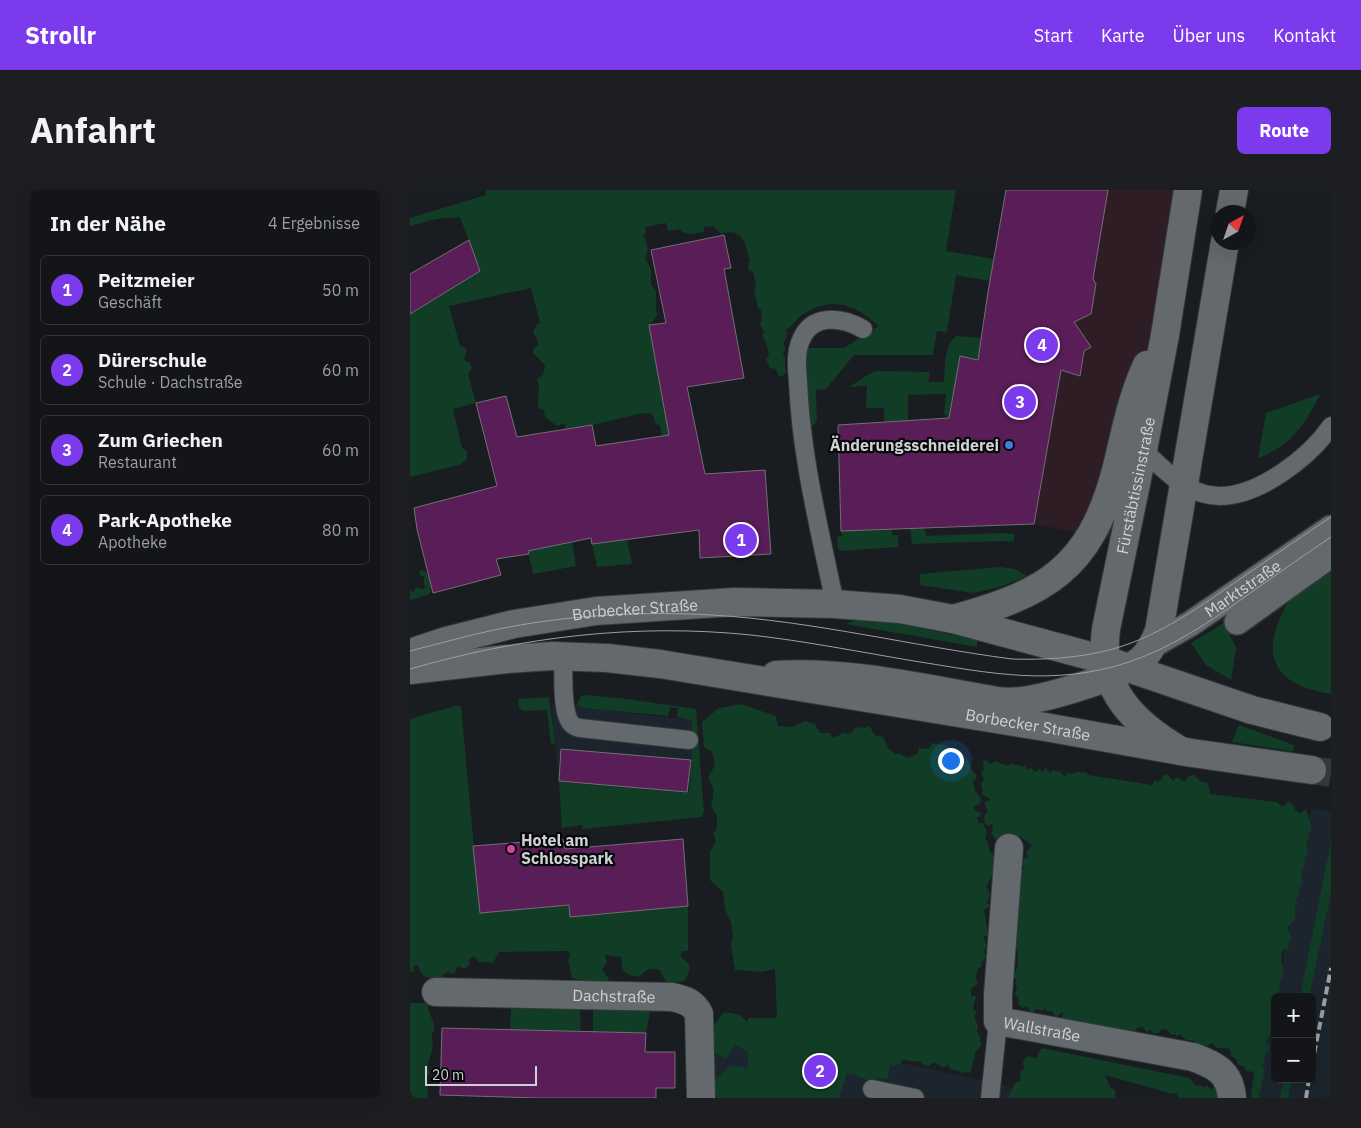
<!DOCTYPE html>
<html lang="de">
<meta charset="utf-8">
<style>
body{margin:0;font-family:"IBM Plex Sans",sans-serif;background:#1c1e21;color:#f1f3f6}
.controls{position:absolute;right:15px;bottom:15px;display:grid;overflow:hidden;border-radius:8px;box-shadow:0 5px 20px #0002}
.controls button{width:45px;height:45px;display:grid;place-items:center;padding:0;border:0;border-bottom:1px solid #323437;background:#131518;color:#f1f3f6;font:25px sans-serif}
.compass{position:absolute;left:801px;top:15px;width:45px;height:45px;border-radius:50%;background:#131518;box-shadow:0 5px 20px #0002;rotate:40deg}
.scale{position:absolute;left:15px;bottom:12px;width:112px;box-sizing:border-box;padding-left:5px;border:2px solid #cfd2d4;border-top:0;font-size:14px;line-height:18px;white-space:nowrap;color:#cfd2d4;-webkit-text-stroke:4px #060708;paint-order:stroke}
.you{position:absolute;left:540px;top:570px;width:18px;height:18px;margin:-12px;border:4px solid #fff;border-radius:50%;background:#1a73e8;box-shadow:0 0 0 8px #1a73e833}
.badge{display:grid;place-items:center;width:32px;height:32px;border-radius:50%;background:#7c3aed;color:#fff;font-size:16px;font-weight:700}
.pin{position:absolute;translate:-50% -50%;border:2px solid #fff;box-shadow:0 1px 5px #0006}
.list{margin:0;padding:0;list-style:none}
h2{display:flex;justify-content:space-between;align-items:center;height:65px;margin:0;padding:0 20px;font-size:21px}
h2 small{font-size:16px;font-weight:400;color:#9d9fa2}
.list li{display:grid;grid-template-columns:32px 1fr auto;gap:15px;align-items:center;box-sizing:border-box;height:70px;margin:0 10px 10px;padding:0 10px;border:1px solid #323437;border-radius:8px}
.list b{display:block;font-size:19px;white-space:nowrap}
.list p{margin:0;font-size:16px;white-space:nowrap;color:#9d9fa2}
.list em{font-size:16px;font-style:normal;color:#9d9fa2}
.map{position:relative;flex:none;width:921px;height:908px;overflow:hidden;border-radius:8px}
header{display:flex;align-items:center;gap:30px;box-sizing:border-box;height:70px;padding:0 25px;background:#7c3aed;color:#fff}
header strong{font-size:24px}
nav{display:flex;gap:28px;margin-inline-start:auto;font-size:18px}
.intro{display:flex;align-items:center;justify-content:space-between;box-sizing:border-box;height:120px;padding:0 30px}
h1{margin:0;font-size:35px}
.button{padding:12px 22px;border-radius:8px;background:#7c3aed;color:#fff;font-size:18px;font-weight:700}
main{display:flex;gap:30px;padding:0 30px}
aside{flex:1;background:#131518;border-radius:8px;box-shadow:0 5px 20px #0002}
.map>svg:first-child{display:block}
</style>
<header>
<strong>Strollr</strong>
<nav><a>Start</a><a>Karte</a><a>Über uns</a><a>Kontakt</a></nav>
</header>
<div class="intro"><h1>Anfahrt</h1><a class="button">Route</a></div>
<main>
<aside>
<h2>In der Nähe<small>4 Ergebnisse</small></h2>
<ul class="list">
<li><span class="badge">1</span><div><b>Peitzmeier</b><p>Geschäft</p></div><em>50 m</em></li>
<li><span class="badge">2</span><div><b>Dürerschule</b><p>Schule · Dachstraße</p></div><em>60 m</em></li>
<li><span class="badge">3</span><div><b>Zum Griechen</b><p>Restaurant</p></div><em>60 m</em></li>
<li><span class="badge">4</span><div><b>Park-Apotheke</b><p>Apotheke</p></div><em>80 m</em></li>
</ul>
</aside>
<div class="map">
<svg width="921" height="908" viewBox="0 0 921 908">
<rect width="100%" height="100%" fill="#191c20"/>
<path fill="#2e1d25" d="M596 0H778L715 352 624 334 550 166 568 169Z"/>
<path fill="#1c252d" d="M167 514 172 518 282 530V570L279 603 149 592 141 515Z
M901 618 921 621V908H845L865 814V889H902V807H866Z
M289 836 375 848 581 892 640 908H291Z"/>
<path fill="#113d26" d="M75 0H546L536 61 584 69 580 91 546 85 537 142 527 141 523 165H444L416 199 406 200 407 231 400 239 394 158H434L469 136C445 114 422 105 392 125 386 129 382 137 375 140L377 143V148L374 151 375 160 373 163C377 170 374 175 376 182L374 185 369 187 366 179 360 178 356 169 359 165 356 152 352 146 354 141 350 135 352 128 351 120 348 118 344 100 346 95 343 82 339 80 338 74 340 71C335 53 333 37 311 44L303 36 294 37V42L281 44 272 42 271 39 258 41 256 33 235 37 236 44 233 45C237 52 240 60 235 68L241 79V94L246 101V121L248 124 239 136 264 247 256 266 250 236 246 234 242 224 233 223 182 235 156 240 154 233 147 236 135 227 134 220 128 218C127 207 131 199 127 189L133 185 135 175 123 163 124 158 128 155 127 148 123 143 126 135 130 133 121 98 39 116 50 156 56 158 57 162 54 168 55 171 59 172 62 178 58 184 66 213 43 219 52 258 57 261C58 269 56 271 49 275L0 287V124L70 80 50 27 26 29 0 36V28L76 5Z
M547 146 571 148 568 170 550 166 539 228 534 223 536 204 498 205V230L474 232V218H456L457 196 439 197 457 185 466 181 520 182 518 192H534C535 178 534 152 547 146Z
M908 205H910C895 234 880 257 848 268L856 223Z
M514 337 516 346 593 343 604 344V351L600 352 594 351 502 354 500 338Z
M482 340V345H488V357L431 361 428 358 427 347 432 346 431 341Z
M217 350 222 374 187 377 182 354Z
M162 352 166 376 123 384 118 361Z
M590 377 605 379 617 386 590 397 563 403 510 395V384Z
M11 379 19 384 21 402 18 405 0 410V400L4 402V400L8 397 13 400 16 396 14 394V387L11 386 9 382Z
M921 379V504C883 498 851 481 867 436 871 426 875 414 884 406 895 396 909 388 921 379Z
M449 429 478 431 567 450V457L436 434Z
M814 433 826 458 821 490 796 475 781 453Z
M177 505 217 509 286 519 294 622 292 627 172 639V635L152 638 149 592 279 603 282 570V530L267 527 268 518 260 517 258 526 172 518 167 514 171 506Z
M139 507 145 553 141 554 137 520 114 521 109 518 108 509Z
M331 514 366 526 368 536 383 537 395 531 405 534 410 543H420L422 548 434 543 440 544 446 537 455 538 460 536 464 545 473 547 479 559 486 564 489 563 497 568 507 564 509 558 518 559 522 553 535 555 550 567 558 570 563 582 566 584V589L563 591 565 601 571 608 570 614 563 617 565 621 570 622 571 626 567 628 569 634 572 632 577 642 575 648 579 654 578 656 581 663 584 666V670L582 673 586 676 576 698 578 700V702L580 705 577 713 580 716 574 720 578 745 573 746 577 756 574 761 576 767 571 773 572 776 567 780 568 782 565 786 568 793 561 799V806H566L563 819 567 822 564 826 568 836 567 841 571 849 570 851 572 855 566 861 560 883 554 882 551 883 547 880 540 879 538 874 535 877H531L525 872 518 876 512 874 510 871 502 872 494 869 490 874 483 876 480 871 478 889 468 888 456 890 446 885 437 883 429 908H283C295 896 308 888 320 876L338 878V862L325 855 316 869 305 863 302 838 313 823C324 822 330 824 338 833V828H366L367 825 365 779 351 782 325 780 321 755 323 746 321 732 315 720 313 702 300 690V662L306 651 303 644 307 639V626L301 616C304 604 305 598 298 588L305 575 302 562 294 557 292 532 309 518Z
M45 516H51L70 723 159 715 161 727 278 716V761H272L271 767 279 774V782L275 791 257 794 250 780C240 777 236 780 229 787L219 785 213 781 211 767 195 765 197 772 192 780 198 787 199 795 173 796 169 790 162 788 158 770 160 766 159 761 89 762 83 773 69 772 64 766 59 770V775L54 779 48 776 44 784 36 782 30 789C17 788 11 788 8 775L4 776V782L0 781V529Z
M829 535 884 555 883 561H880L822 552Z
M575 570 580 574 583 573 585 571 598 576 602 573 603 575H609L611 577 615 575 617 580 620 578 625 582 630 579 632 582 636 578 640 583 643 580 651 582 652 585 656 586 658 583 663 584 668 581 672 583 675 582 678 585 742 595 745 590 748 592 751 590 753 586 757 584 763 591 767 587 774 592 779 586 784 585 790 591 798 593 800 604 867 612 871 616 875 615 879 611 885 617V621H888L889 624 896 619 902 639 898 645 899 647 896 654 898 664 893 669 895 673 891 686 893 694 889 698V706L886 710 888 714 885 717V729L877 738 882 748 878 755 879 758 876 760 874 759 871 763 872 767 871 771C878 786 866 792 870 806L865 807V837L856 852 860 857 854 867 855 873 851 876 854 877C855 883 850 902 848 908H841L844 882 836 881 834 876 828 875 826 869 821 866V861L817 859 820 858H807L803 853 793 858C786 852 785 850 776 850L770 844 767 847 765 844 762 845 756 839 751 840 748 843H743L741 840 736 842 733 837 726 838V842L722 845 679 839 674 832 672 835 654 832 652 828 653 822 647 826 644 825 642 821 637 822 634 818 633 821 625 819 623 823 620 822 617 816 613 818 608 814V807L604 805 607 799 605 793 607 790 603 787 608 775 607 759 605 757 606 754 604 751 607 742 603 738 605 720 609 716 607 714 610 702 606 698 612 691 608 685 614 678 612 671 614 668H618L616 662 622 655 609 646 608 648 587 651 581 643 583 640 582 634 579 636 575 634 574 626 578 621 574 613 581 609 571 604 573 601 571 594 574 589 571 583 574 580 573 572Z
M921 651V703L899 807H890Z
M0 813H18C18 825 23 827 24 837 25 843 24 838 22 844 21 849 24 855 22 860 20 870 15 873 20 883L17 887 18 908H0Z
M111 813 170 819 171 840 167 841 100 840 101 819H111Z
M183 816 237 818V821L240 822 236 843 183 841Z
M632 858 779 888 786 896 790 895 795 898 796 895 803 900V898H807L816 908H768L767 903 763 904 695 885 700 897 705 900 706 908H598L605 893 610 891 611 880 614 879 613 872 617 866 627 868 628 863Z
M874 889H882L878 908H870Z"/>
<path fill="#591d57" stroke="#746f74" d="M596 0H698L683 89 686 94 681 124 664 132 681 157 674 161 670 186 651 180 624 334 431 341 428 235 539 228 550 166 568 170 578 102Z
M314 45 321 78 314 79 334 188 277 197 295 284 355 280 361 364 290 368 289 340 182 354 181 348 118 361 119 364 86 369 91 385 23 403 7 339 4 318 87 296 66 213 96 206 107 247 182 235 186 256 259 245 239 135 256 133 241 60Z
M59 50 70 81 0 124V84Z
M151 559 281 570 277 602 149 591Z
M153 649 155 659 273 649 278 716 160 727 159 715 70 723 63 656Z
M32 838 236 843 235 862H265V898H246V908H127L30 905Z"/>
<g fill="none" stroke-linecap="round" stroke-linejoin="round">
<path stroke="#34373b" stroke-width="28" stroke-dasharray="28 14" stroke-linecap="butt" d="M902 580 921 583"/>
<g stroke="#35383a" stroke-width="20">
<path id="service" d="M733 260C746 272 759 286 774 295 784 301 798 306 810 306 849 306 900 267 921 236
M425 414C410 341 391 267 388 192 387 179 385 163 391 150 402 123 432 127 453 139
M153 466C154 483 151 519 160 532 163 536 165 537 170 538L279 550
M462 899 505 908
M580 908 588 831"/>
</g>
<g stroke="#35383a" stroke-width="28">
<g id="pedestrian">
<path d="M827 432 921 365"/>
<path id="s1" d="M743 455 780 434 921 338"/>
</g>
</g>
<g stroke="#35383a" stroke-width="30">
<g id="minor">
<path d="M820 22 824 0"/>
<path d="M543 429C635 404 679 379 705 284 715 246 720 211 737 175"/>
<path d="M366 485C436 480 517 499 587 511 597 512 607 512 618 510 643 506 712 486 731 470 739 463 745 451 749 441L815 52"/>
<path id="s2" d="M771 561C723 533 688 499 696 439L733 260 755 145 778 0"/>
<path id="s3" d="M599 658 588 805V831L783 867C805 875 820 882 822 908"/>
<path id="s4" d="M26 802 262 807C275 810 283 812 289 824L291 908"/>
</g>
</g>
<g stroke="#35383a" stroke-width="30">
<g id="tertiary">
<path id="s5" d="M0 463 36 451 104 434 186 421 324 412 425 414 490 419 543 429 695 470 842 520 910 537"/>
<path id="s6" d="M0 480 97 469 142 466 197 468 250 474 635 537 782 563 902 580"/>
</g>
</g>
<use href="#service" stroke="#64696d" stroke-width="18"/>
<use href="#pedestrian" stroke="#64696d" stroke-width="25"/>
<use href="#minor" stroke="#64696d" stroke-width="28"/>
<use href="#tertiary" stroke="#64696d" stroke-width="28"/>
<path stroke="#9da0a3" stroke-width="1" d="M0 461C28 454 56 446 84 440 155 425 230 421 302 425 403 431 502 456 602 469 636 470 670 468 703 459 752 445 792 415 833 387 862 367 891 347 921 327
M0 479C111 447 225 433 341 445 395 451 450 462 504 471 580 483 643 497 719 472 760 458 795 435 829 411 860 389 890 368 921 347"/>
<path stroke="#9da0a3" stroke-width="4" stroke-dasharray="8 4" stroke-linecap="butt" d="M902 875 921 778
M896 908 899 889"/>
</g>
<circle fill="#3f7fe0" stroke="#060708" stroke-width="2" cx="599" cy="255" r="5"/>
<circle fill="#d1479c" stroke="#060708" stroke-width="2" cx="101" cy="659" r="5"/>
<g text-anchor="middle" stroke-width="4.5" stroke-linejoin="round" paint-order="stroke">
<g font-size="16" font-weight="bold" fill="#cfd2d4" stroke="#060708" text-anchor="end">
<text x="589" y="261">Änderungsschneiderei</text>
<text x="111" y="656" text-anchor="start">Hotel am<tspan x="111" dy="18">Schlosspark</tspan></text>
</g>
<g font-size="16" fill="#cfd2d4" stroke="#060708">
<text dy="6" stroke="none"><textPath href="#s2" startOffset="300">Fürstäbtissinstraße</textPath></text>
<text dy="6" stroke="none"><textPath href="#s1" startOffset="106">Marktstraße</textPath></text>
<text dy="6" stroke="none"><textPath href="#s5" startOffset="230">Borbecker Straße</textPath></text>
<text dy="6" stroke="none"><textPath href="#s6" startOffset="624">Borbecker Straße</textPath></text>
<text dy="6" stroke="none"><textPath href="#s4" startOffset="178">Dachstraße</textPath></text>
<text dy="6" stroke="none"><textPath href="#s3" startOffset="218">Wallstraße</textPath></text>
</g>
</g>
</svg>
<div class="controls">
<button>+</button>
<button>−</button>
</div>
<svg class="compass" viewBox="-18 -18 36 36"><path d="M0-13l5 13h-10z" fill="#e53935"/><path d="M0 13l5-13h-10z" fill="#9d9fa2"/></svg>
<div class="scale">20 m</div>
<div class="you"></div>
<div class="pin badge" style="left:331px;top:350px">1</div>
<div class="pin badge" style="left:410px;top:881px">2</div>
<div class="pin badge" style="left:610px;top:212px">3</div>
<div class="pin badge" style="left:632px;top:155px">4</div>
</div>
</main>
